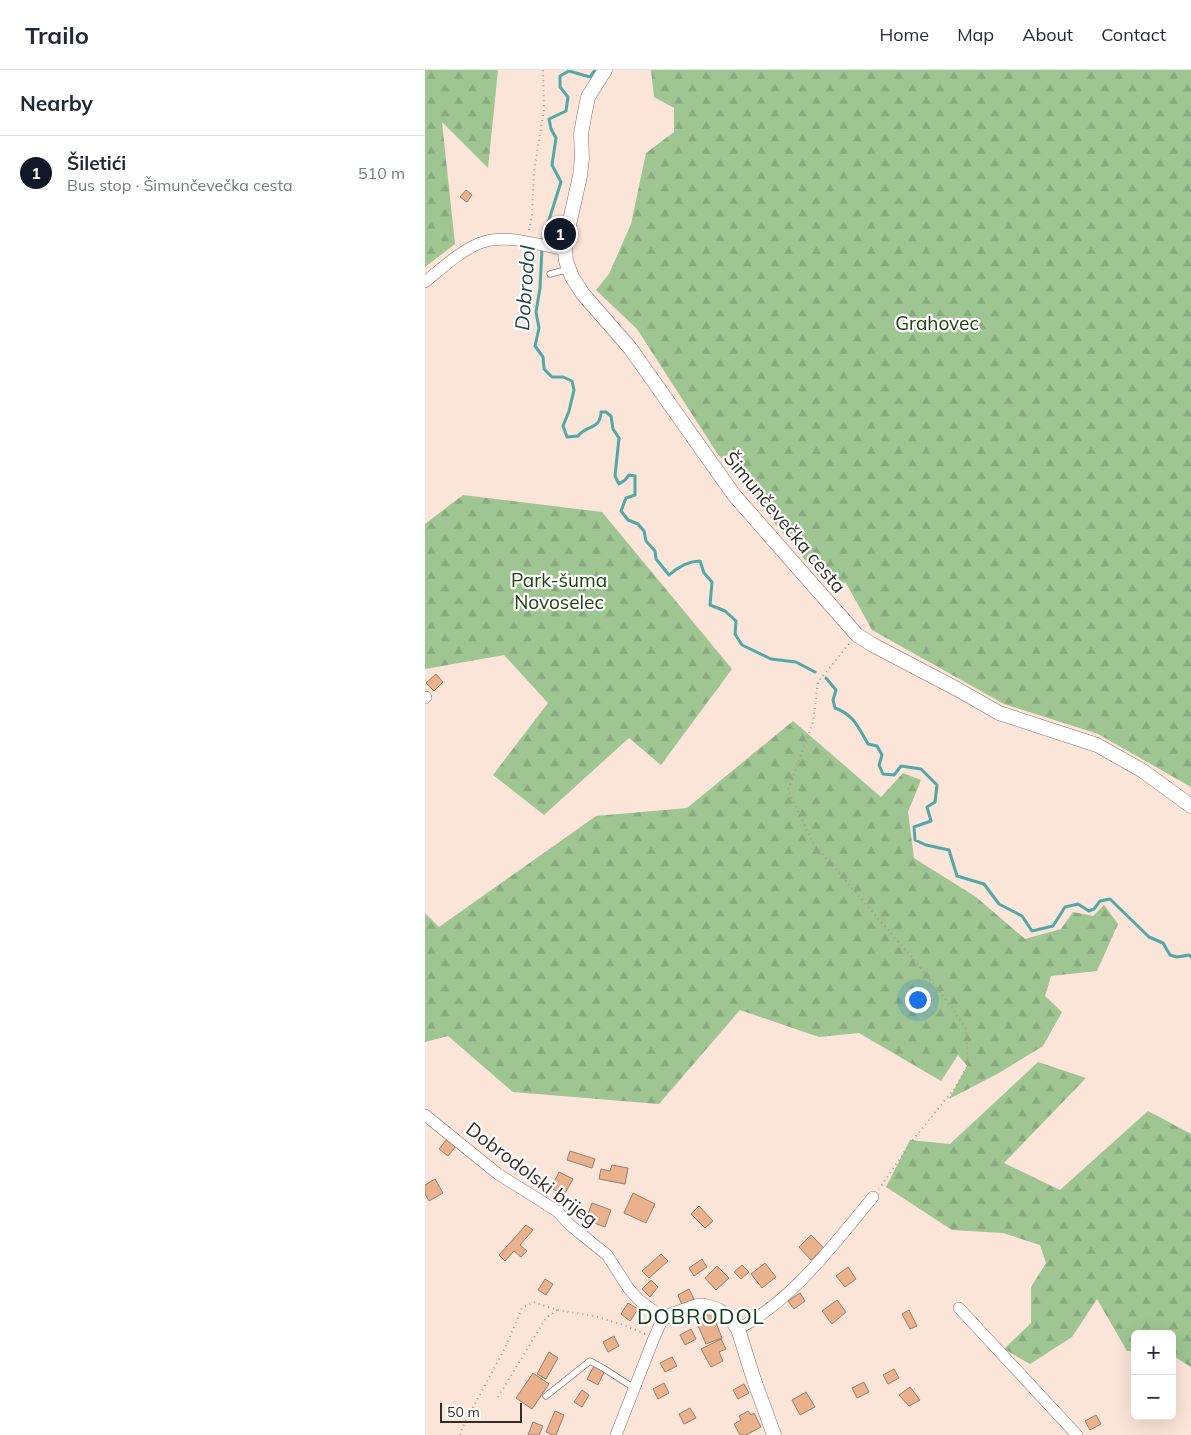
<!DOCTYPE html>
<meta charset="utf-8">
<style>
body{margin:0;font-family:Mulish,sans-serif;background:#f2f2f3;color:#1f2937}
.controls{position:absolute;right:15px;bottom:15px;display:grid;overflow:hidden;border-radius:8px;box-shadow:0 5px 20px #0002}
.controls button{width:45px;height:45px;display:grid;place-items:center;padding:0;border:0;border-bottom:1px solid #e0e1e3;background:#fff;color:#1f2937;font:25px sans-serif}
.scale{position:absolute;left:15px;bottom:12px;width:82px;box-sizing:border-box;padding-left:5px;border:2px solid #362b25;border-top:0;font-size:14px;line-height:18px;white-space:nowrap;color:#362b25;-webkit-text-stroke:4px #fff;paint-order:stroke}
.you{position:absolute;left:492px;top:929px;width:18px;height:18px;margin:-12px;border:4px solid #fff;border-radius:50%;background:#1a73e8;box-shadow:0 0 0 8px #1a73e833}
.badge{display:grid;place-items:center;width:32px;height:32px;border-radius:50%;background:#111827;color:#fff;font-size:16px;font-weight:700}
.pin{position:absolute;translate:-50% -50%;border:2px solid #fff;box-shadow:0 1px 5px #0006}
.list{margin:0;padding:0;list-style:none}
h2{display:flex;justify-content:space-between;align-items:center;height:65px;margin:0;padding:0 20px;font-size:21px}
h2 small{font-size:16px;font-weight:400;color:#747a83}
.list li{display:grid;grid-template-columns:32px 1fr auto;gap:15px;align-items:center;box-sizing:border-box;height:75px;padding:0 20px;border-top:1px solid #e0e1e3}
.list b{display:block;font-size:19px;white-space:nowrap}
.list p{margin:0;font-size:16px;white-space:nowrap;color:#747a83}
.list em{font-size:16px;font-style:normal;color:#747a83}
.map{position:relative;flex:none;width:766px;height:1365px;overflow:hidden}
header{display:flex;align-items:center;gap:30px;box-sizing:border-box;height:70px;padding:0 25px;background:#fff;border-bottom:1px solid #e0e1e3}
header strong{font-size:24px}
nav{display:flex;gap:28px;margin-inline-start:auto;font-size:18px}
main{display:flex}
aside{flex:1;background:#fff}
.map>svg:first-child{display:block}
</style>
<header>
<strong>Trailo</strong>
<nav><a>Home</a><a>Map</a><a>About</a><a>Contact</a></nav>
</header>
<main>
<aside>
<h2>Nearby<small></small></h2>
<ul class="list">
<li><span class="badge">1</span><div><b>Šiletići</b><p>Bus stop · Šimunčevečka cesta</p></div><em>510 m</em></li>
</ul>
</aside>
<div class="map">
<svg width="766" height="1365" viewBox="0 0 766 1365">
<defs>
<pattern id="forest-firs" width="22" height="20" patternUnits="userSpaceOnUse" patternTransform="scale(1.25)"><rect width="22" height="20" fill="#9ec592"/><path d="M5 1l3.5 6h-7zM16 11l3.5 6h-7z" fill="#89a97e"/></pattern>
</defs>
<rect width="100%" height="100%" fill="#fbe4d8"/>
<path fill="url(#forest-firs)" d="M0 0H73L63 98 17 52 30 174 0 197Z
M226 0H766V717L673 664 579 634 447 560 421 513 395 508 292 383 212 259 171 220 184 204 206 154 221 83 249 62V38L229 27Z
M38 425 177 442 307 599 236 695 204 668 119 745 68 705 123 633 79 585 0 599V454Z
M368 651 456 727 478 703 496 710 483 742 489 788 551 827 600 869 636 859 648 842 668 846 679 835 693 854 672 901 626 906 620 926 637 942 618 976 574 1003 524 1029 542 996 533 985 516 1011 434 963 394 967 315 940 234 1034 88 1022 23 966 0 972V843L14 857 171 746 262 738Z
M613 992 661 1008 579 1093 635 1120 723 1041 766 1064V1297L747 1285V1264H710V1281H702L672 1229 647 1267 605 1294 579 1279 606 1253V1217L621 1193 615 1175 578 1163 527 1160 461 1117 485 1070 525 1074Z"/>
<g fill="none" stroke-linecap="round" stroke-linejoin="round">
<path stroke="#52a8a8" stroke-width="3" d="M117 172 136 112 127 95 131 68 126 59 124 49 141 41 143 27 135 17V6L144 1 165 7 170 0
M117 178 115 218 111 242 114 258 110 276 118 287 119 299 127 307H138L147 311 149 320 144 341 138 356 142 367 153 366C162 354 175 361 176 342H181L186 346 188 359 194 368 190 406 194 414 200 410 204 405 210 406V425L201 428 196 441 203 450 213 454 219 461 221 471 230 481 231 489 244 505C253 497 263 491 275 491L279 503 287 512 285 535 300 541 311 551 310 564 317 575 346 589 371 592 390 602
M401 608 411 620 408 630 410 638C429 645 433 657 443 674L452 676 457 685 454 695 458 704 469 705 476 696 496 699 512 715 510 732 502 737 506 751 489 757 490 770 501 775 524 780 532 806 559 814 574 834 597 846 607 861 628 856 640 837 653 834 664 841 669 839 675 831 685 829 724 867 738 873 745 885 752 887 764 885 766 887"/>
</g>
<path fill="#eab18d" stroke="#967e6e" d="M41 120 47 125 42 132 35 127Z
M11 604 18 612 9 621 1 613Z
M22 1069 31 1076 23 1086 14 1079Z
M145 1081 170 1089 167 1098 142 1090Z
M187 1095 203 1098 200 1114 174 1109 176 1099 185 1101Z
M134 1102 148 1109 139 1125 126 1118Z
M10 1109 18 1123 4 1131 0 1124V1115Z
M208 1123 230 1134 221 1153 199 1143Z
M167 1133 186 1140 180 1157 161 1150Z
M274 1136 288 1151 280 1158 266 1144Z
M101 1155 108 1160 95 1175 102 1181 96 1187 89 1181 80 1191 74 1185Z
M386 1165 399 1178 386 1190 374 1177Z
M236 1184 243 1191 224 1208 217 1201Z
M277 1189 282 1197 269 1206 264 1198Z
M340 1193 351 1207 337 1218 326 1204Z
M317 1195 324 1202 316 1209 309 1202Z
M292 1196 304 1208 291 1220 280 1208Z
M423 1197 431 1209 420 1217 411 1206Z
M120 1209 128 1214 121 1225 113 1220Z
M226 1210 233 1217 225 1227 217 1219Z
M264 1219 269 1229 257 1235 253 1225Z
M375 1223 380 1231 369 1239 363 1231Z
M412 1230 421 1242 407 1254 397 1241Z
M203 1233 213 1239 205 1251 196 1244Z
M484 1240 492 1256 485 1259 477 1244Z
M287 1243 297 1268 281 1274 271 1251Z
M266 1259 271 1269 260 1275 255 1265Z
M189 1266 194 1276 183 1282 178 1272Z
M296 1269 301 1279 294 1282 298 1291 286 1297 276 1279Z
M124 1282 133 1288 121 1309 112 1304Z
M247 1287 252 1296 240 1302 235 1293Z
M169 1296 179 1302 173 1315 162 1309Z
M469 1299 474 1308 463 1314 458 1305Z
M108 1303 124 1314 107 1339 91 1328Z
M439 1312 444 1322 432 1328 427 1318Z
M239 1313 244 1323 233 1329 228 1319Z
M319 1314 324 1323 313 1329 308 1320Z
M485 1317 495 1330 484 1336 474 1325Z
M157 1320 164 1325 157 1337 149 1332Z
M381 1322 390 1337 375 1345 367 1330Z
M265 1338 271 1348 259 1354 254 1344Z
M130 1341 139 1345 131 1365H128L121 1362Z
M323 1341 326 1345 329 1343 336 1357 321 1365H315L309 1354 316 1350 314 1346Z
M671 1345 676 1354 665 1360 660 1351Z
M108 1352 118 1356 114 1365H103Z"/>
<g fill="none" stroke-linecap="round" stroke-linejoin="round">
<g stroke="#897062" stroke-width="7">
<path id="service" d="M125 204 144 199
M121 1326 165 1291 178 1298 209 1318"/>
</g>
<g stroke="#897062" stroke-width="12">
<path id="minor" d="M0 212C16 199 35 181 55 173 81 163 113 175 140 180
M0 628 1 627
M0 1045 73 1104 132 1141 145 1155 182 1185 204 1219 214 1230 238 1248 229 1268 191 1365
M534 1238 652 1365
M313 1259C369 1229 408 1175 448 1127"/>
</g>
<g stroke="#897062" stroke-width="15">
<path id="tertiary" d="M180 0 163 27 159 47 156 64 157 88 155 106 142 164 140 180 141 191 147 207 158 224 205 278 309 425 432 565 448 575 532 619 574 643 672 675 718 701 766 736
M238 1248 272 1236H281L293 1240 306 1249 313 1259 329 1310 349 1365"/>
</g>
<path stroke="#ac9990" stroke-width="2" stroke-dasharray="1 4" stroke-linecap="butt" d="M104 160 107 145 109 101 119 40 118 0
M424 574 393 612 388 652 363 720 388 773 490 891 525 935 541 959 543 995 530 1018 487 1071 454 1119
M73 1327 121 1248 132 1240
M35 1365 38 1356 80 1278 97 1238 108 1232 132 1240 170 1246 201 1256 220 1264"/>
<use href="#service" stroke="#fff" stroke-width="5.5"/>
<use href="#minor" stroke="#fff" stroke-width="11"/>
<use href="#tertiary" stroke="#fff" stroke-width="14"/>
</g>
<g text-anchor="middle" stroke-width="4.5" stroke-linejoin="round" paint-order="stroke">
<g font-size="19" fill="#1c420e" stroke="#fff">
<text x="512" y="260">Grahovec</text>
<text x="134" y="517">Park-šuma<tspan x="134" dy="22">Novoselec</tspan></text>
</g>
<g font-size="19" fill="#362b25" stroke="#fff">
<text transform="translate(360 452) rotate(50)" y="7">Šimunčevečka cesta</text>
<text transform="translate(107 1104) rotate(37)" y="7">Dobrodolski brijeg</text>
</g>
<g font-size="20" font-style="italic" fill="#224a4a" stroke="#fff">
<text transform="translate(100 218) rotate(-86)" y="7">Dobrodol</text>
</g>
<g font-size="21" letter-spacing="1" fill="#0b3e1b" stroke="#fff">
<text x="276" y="1254">DOBRODOL</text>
</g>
</g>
</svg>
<div class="controls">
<button>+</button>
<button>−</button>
</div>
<div class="scale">50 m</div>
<div class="you"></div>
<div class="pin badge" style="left:135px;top:164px">1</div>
</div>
</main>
